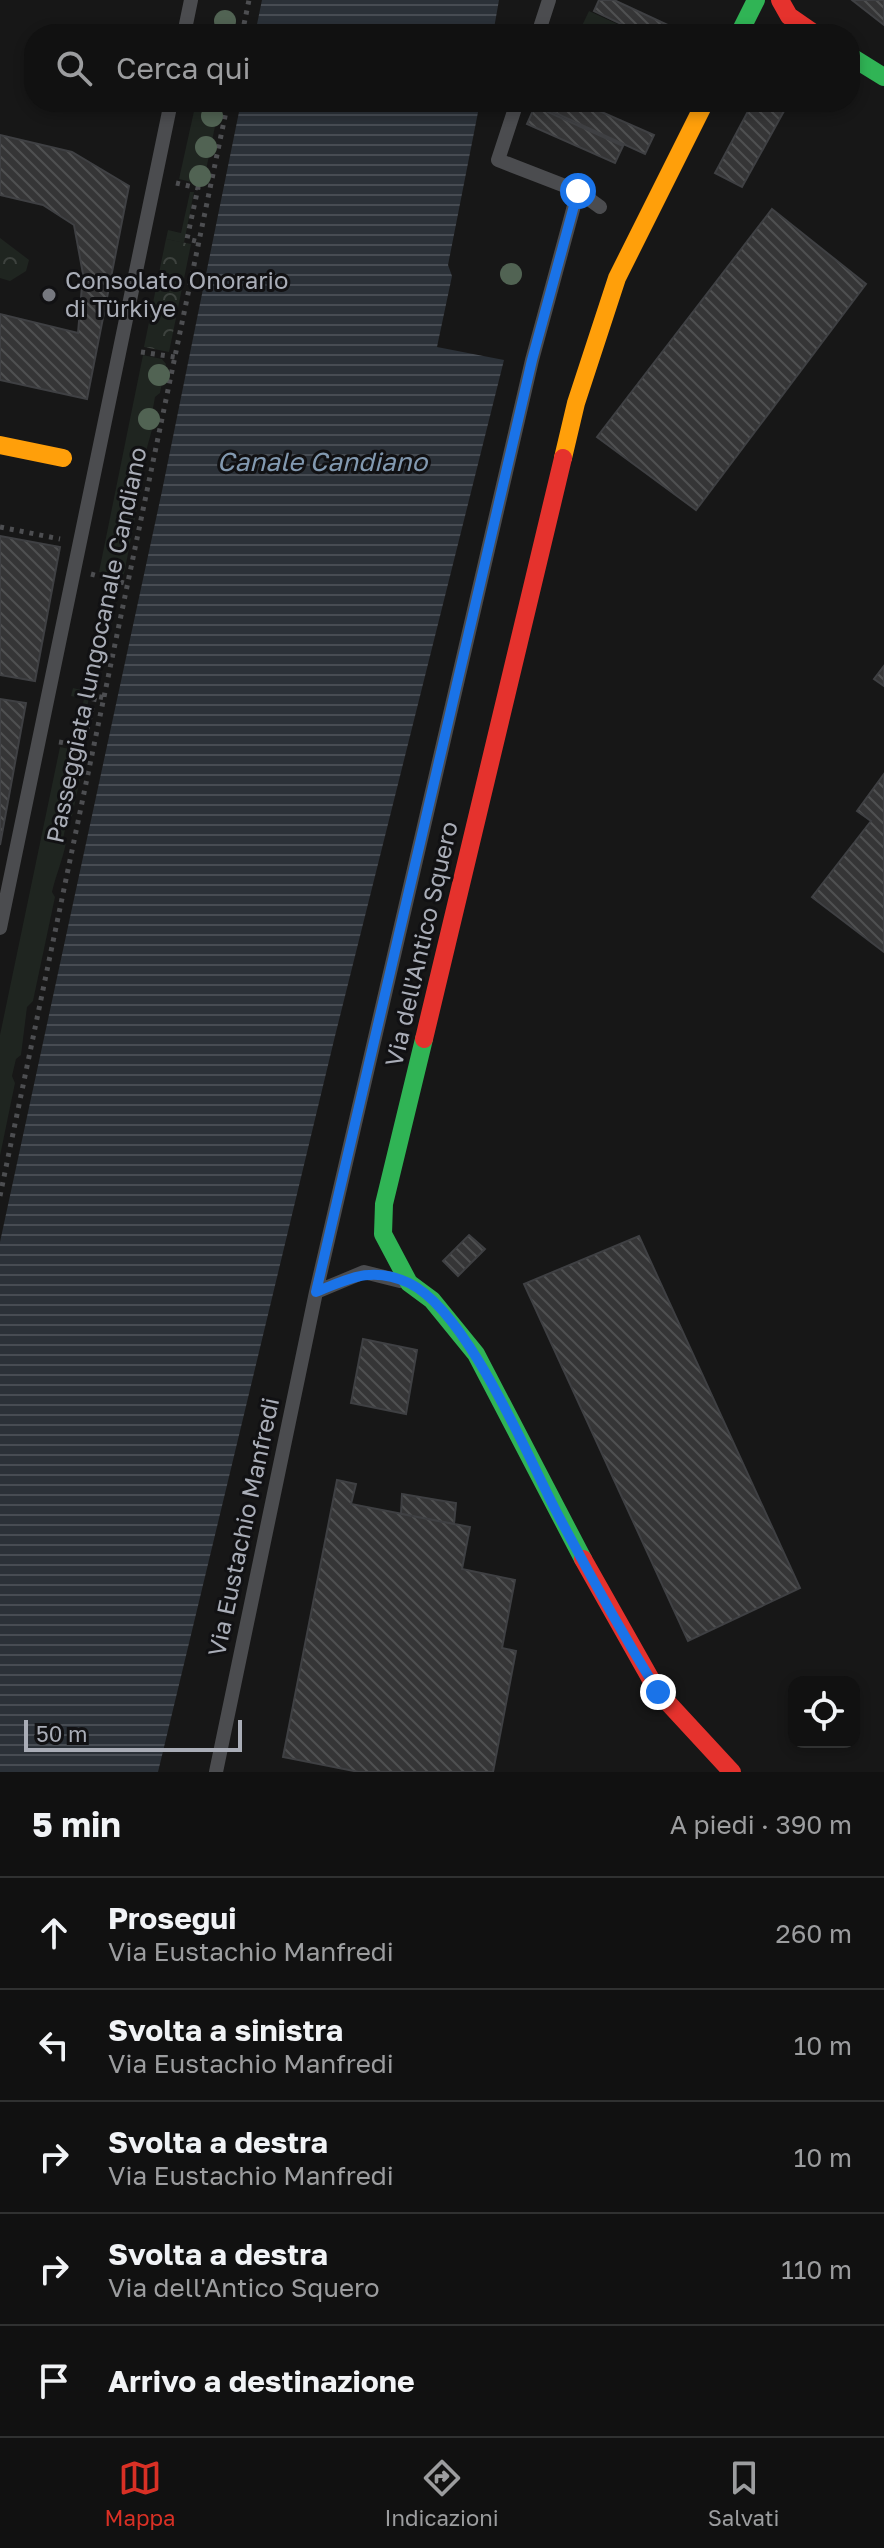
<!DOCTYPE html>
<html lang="it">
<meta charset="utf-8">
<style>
body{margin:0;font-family:"Golos Text",sans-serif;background:#1e1f1f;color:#f1f3f6}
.controls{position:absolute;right:24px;bottom:24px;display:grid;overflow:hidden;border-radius:16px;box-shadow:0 4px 12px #0003}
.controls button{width:72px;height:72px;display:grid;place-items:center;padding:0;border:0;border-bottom:2px solid #303131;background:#111;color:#f1f3f6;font:40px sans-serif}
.scale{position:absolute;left:24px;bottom:20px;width:218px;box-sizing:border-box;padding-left:8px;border:4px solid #a9adb7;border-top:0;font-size:22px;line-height:28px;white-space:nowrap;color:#a9adb7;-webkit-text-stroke:6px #111113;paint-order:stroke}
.stop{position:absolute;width:24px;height:24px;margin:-18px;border:6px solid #1a73e8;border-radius:50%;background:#fff}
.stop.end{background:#1a73e8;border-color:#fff;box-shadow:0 2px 8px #0008}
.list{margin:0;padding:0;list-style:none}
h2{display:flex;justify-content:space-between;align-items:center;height:104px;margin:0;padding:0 32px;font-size:34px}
h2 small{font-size:26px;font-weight:400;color:#9c9d9f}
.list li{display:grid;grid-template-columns:52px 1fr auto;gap:24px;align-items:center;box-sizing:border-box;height:112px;padding:0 32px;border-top:2px solid #303131}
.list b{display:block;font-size:30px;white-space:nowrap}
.list p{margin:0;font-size:26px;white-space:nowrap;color:#9c9d9f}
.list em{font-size:26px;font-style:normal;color:#9c9d9f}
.icon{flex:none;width:44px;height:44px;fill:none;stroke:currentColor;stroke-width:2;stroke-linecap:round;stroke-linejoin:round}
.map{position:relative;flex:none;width:884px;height:1772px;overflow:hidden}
.search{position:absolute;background:#111;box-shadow:0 4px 12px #0003;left:24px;right:24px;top:24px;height:88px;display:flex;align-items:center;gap:20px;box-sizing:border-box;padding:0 28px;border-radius:32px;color:#9c9d9f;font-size:30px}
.sheet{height:664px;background:#111}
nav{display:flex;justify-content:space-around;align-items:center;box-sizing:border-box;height:112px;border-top:2px solid #303131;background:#111;font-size:22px;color:#9c9d9f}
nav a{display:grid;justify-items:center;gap:4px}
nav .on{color:#d93025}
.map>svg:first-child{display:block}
</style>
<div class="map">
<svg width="884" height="1772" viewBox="0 0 884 1772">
<defs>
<pattern id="park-crowns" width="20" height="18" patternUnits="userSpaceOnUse" patternTransform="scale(2)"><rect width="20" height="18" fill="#1f2520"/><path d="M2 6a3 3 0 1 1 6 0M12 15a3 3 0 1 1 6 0" fill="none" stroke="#3d423e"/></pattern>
<pattern id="water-rules" width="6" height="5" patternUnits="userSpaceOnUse" patternTransform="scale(2)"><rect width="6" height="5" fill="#2b3138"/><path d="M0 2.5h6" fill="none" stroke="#474c53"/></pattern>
<pattern id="building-back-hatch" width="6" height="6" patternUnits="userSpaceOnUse" patternTransform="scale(2)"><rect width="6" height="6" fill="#353536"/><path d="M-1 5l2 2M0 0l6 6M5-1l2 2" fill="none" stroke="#4f5051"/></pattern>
</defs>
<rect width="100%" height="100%" fill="#171717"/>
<path fill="#1f2520" d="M589 11 639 34H578Z
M196 102H216L219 107 203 185 179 179Z
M190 192H194L184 243 166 239 168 230 181 233Z
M143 355 162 359 166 364 160 393 155 397 152 414 155 419 141 469 144 473 124 574 118 577 99 572Z
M73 688 90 692 81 741 75 740 84 699 71 696Z
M60 747 86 752 72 816 67 820 63 839 66 843C62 862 56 875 52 892L55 897 33 1001 27 1007 21 1055 16 1059 12 1076 15 1083 0 1156V1035Z"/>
<path fill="url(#park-crowns)" d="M0 238 29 260 26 271 10 281 0 278Z
M166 239 191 244 169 352 144 347Z"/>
<path fill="url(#water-rules)" d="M262 0H499L493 34H255Z
M241 102H480L448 265 452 276 437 347 504 360 335 1036 158 1772H0V1242L162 491Z"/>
<path fill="url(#building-back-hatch)" stroke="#3f4043" stroke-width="2" d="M599 0H614L687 34H642L594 11Z
M852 0H884V25Z
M539 102H579L654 135 645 154 538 105Z
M753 102H789L742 187 715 173Z
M535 106 623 146 615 163 527 124Z
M0 135 72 152 129 186 87 399 0 380V314L78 333 83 274 74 225 43 205 0 195Z
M772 209 866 284 696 510 597 437Z
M0 536 60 547 35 681 0 675Z
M884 666V686L874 679Z
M0 699 26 703 0 845Z
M884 774V952L812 897 871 821 857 811Z
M469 1235 485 1249 458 1276 443 1261Z
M639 1236 800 1588 688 1641 524 1284Z
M363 1339 417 1350 406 1414 351 1403Z
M337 1480 356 1484 351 1504 470 1527 462 1569 515 1580 502 1648 516 1651 493 1772H359L283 1757Z
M402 1494 456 1503 454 1524 401 1514Z"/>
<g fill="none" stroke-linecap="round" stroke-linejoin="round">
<path stroke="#4d4e51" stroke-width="5" stroke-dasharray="4 6" stroke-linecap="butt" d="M242 34 249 0
M176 183 198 188 187 239 200 242
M141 352 175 357
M0 527 60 539
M91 574 128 584
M59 742 83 746 95 696 106 698
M0 1196 228 102"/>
<path stroke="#4b4c4f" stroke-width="14" d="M184 34 191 0
M538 34 549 0
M578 191 600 207
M0 928 171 102
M316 1292 532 360 578 191 498 160 517 102
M216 1772 316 1292 364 1272 400 1281"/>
<path stroke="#30b455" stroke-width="18" d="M739 34 756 0
M850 56 884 77
M424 1039 384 1204 383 1234 409 1283 432 1300 476 1354 583 1559"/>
<path stroke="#ff9f0a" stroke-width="18" d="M0 445 63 458
M563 458 576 403 617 278 705 102"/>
<path stroke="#e5322d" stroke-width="18" d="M780 0 789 16 815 34
M424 1039 563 458
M583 1559 658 1692 732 1772"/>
</g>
<g fill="#516353">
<circle cx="225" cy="21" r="11"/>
<circle cx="212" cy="116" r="11"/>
<circle cx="206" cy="147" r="11"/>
<circle cx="200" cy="176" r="11"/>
<circle cx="511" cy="274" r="11"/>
<circle cx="159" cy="375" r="11"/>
<circle cx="149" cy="419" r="11"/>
</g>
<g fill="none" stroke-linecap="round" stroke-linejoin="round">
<path stroke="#1a73e8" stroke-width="10" d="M578 191 532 360 316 1292C350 1278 372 1266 409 1283 467 1311 526 1453 556 1511 588 1572 622 1633 658 1692"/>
</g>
<circle fill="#76787f" stroke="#111113" stroke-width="3" cx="49" cy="295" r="8"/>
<g text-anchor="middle" stroke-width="6" stroke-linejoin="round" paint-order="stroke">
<g font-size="24" fill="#a9adb7" stroke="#111113" text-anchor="start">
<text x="65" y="289">Consolato Onorario<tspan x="65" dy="28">di Türkiye</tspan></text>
</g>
<g font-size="24" fill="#a9adb7" stroke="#111113">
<text transform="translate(97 645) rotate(-78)" y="8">Passeggiata lungocanale Candiano</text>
<text transform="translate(422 944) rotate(-77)" y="8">Via dell'Antico Squero</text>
<text transform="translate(244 1527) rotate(-78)" y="8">Via Eustachio Manfredi</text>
</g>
<g font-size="26" font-style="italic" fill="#8299b0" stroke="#111113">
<text x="322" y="471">Canale Candiano</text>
</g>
</g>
</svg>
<div class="controls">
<button><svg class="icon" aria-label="locate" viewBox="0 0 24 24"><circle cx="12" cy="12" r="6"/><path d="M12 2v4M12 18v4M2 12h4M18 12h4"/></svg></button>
</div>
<div class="scale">50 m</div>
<div class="stop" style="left:578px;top:191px"></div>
<div class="stop end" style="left:658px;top:1692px"></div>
<div class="search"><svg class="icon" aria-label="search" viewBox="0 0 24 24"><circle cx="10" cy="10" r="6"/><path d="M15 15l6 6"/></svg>Cerca qui</div>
</div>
<section class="sheet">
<h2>5 min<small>A piedi · 390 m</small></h2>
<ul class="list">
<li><svg class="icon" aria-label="ahead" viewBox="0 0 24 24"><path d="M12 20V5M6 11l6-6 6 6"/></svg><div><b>Prosegui</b><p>Via Eustachio Manfredi</p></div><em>260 m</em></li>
<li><svg class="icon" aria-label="left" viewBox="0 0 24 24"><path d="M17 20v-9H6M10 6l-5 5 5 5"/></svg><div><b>Svolta a sinistra</b><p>Via Eustachio Manfredi</p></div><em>10 m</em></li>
<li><svg class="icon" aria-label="right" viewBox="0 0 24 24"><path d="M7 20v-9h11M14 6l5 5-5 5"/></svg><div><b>Svolta a destra</b><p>Via Eustachio Manfredi</p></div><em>10 m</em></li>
<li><svg class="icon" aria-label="right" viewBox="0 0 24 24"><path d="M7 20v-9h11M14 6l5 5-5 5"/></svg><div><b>Svolta a destra</b><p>Via dell'Antico Squero</p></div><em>110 m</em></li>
<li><svg class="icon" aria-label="arrive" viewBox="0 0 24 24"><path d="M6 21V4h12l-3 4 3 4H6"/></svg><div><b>Arrivo a destinazione</b></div></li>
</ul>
</section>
<nav>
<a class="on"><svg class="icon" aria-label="map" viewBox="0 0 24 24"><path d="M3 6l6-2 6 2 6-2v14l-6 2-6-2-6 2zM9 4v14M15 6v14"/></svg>Mappa</a>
<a><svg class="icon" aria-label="directions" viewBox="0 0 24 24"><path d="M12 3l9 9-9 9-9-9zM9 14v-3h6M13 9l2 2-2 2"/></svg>Indicazioni</a>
<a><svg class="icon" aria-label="saved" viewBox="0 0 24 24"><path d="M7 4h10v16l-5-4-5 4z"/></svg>Salvati</a>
</nav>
